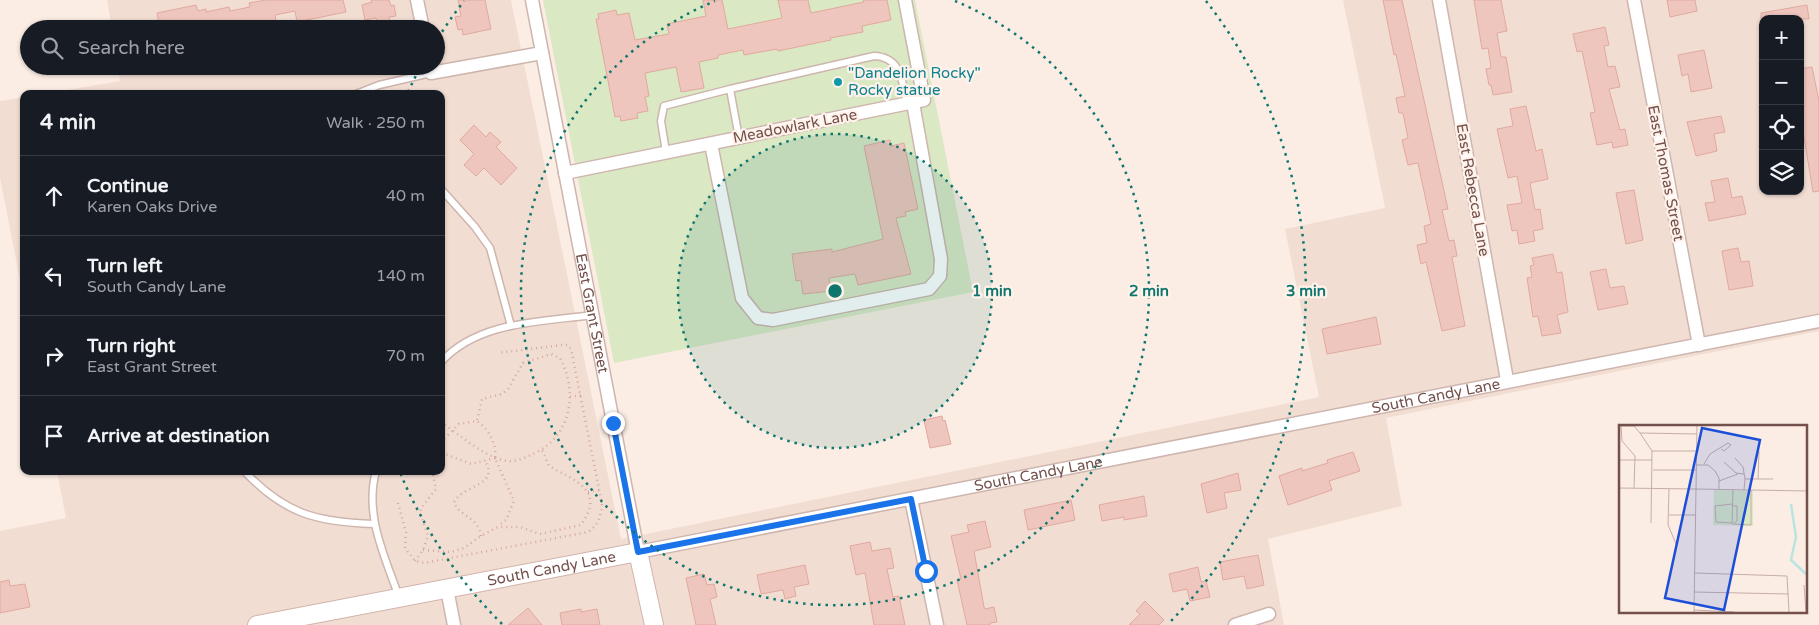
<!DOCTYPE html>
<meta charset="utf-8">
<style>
body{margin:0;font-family:"Varela Round",sans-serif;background:#242831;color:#f1f3f6}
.controls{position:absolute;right:15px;top:15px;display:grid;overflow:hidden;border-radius:10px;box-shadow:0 1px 4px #0004}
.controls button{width:45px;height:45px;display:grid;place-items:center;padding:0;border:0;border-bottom:1px solid #363941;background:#171b24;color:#f1f3f6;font:25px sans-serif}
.stop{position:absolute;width:15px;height:15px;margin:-11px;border:4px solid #1a73e8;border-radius:50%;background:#fff}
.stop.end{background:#1a73e8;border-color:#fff;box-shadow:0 1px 5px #0008}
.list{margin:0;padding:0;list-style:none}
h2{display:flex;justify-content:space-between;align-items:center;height:65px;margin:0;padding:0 20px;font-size:21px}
h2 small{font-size:16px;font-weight:400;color:#9ea1a6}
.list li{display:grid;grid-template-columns:32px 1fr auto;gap:15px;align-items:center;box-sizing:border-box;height:80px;padding:0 20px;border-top:1px solid #363941}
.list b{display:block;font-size:19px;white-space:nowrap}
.list p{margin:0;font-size:16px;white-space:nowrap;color:#9ea1a6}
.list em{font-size:16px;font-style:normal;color:#9ea1a6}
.icon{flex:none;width:28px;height:28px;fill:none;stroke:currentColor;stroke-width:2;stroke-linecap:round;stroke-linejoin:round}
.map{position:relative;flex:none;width:1819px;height:625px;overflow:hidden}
.search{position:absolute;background:#171b24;box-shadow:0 1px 4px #0004;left:20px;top:20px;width:425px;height:55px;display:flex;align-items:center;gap:12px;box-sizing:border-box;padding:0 18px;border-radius:28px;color:#9ea1a6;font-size:19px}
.panel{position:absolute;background:#171b24;box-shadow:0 1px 4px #0004;left:20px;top:90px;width:425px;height:385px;border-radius:10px}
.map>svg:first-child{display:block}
</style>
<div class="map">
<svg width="1819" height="625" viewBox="0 0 1819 625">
<rect width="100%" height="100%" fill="#fbede4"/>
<path fill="#f2ddd3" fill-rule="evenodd" d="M107 0H511L621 539 1319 397 1285 229 1385 208 1343 0H1819V331L1386 418 1402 506 1268 539 1284 625H0V531L66 518 57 471H441V94H43L120 81 118 66H436V29H112ZM1763 19H1800V191H1763Z
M24 97V300L0 178V101Z"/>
<path fill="#dae8c3" d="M543 0H915L973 292 614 363Z"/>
<path fill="#efc6bd" stroke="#e1a99e" d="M266 0H343L346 12 297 22 295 11 275 15 276 21 264 23 265 29H160L157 13 196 5 198 11 206 9V12L229 7 230 11 250 7 249 3Z
M371 0H389L391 6 394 5 396 16 389 17 392 29H378L376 18 365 20 362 5 372 2Z
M458 0H485L491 29 463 35 462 29 458 30 455 17 461 16Z
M703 0H722L728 29 782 18 778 0H808L811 13 864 2 863 0H887L891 20 862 26 863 32 830 38 831 40 778 51 777 49 744 55 743 50 718 55V58L699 62 704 88 681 92 676 67 645 73 649 96 645 97 648 111 637 113 638 118 621 121 620 116 615 117 596 19H599L598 14 616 10 617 15 629 13 635 40 669 34 667 24 706 16Z
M1383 0H1402L1448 209 1442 210 1449 241 1454 240 1457 256 1452 257 1465 326 1442 331 1426 262 1421 264 1417 245 1427 243 1424 226 1431 224 1418 163 1408 165 1402 140 1408 138 1403 113H1399L1396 98 1405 96 1396 54 1394 55Z
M1474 0H1501L1507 31 1497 33 1501 57H1506L1512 92 1493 95 1491 85H1489L1486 69 1491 68 1488 48 1482 49Z
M1667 0H1695L1697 11 1670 17Z
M1807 5 1809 19H1761V13Z
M1605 27 1609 45 1604 46 1608 67 1615 66 1620 87 1609 89 1620 130 1625 129 1628 145 1613 148 1612 142 1597 145 1590 113 1595 112 1582 51 1577 52 1573 34Z
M1704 50 1712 88 1691 92 1688 74 1682 76 1678 55Z
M1812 67 1819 101V191L1813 192 1800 113V69Z
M1526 106 1536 151 1542 149 1548 179 1530 183 1535 210 1540 209 1543 229 1533 231 1535 241 1519 244 1517 230 1512 231 1507 205 1522 203 1517 176 1508 178 1497 129 1513 126 1510 109Z
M1721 116 1725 132 1714 134 1717 151 1696 156 1687 122Z
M474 125 486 137 490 132 501 142 496 147 517 168 501 185 484 168 476 176 464 165 474 154 460 140Z
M890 140 891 146 904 143 918 209 905 212 906 216 896 218 911 274 858 285 855 274 829 278 831 291 803 294 801 280 796 281 792 254 832 249V252L883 239 864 146Z
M1728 178 1732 198 1742 196 1746 214 1709 221 1705 203 1715 202 1711 181Z
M1634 190 1643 240 1626 244 1616 193Z
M1738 248 1741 262 1749 261 1753 286 1729 290 1722 251Z
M1553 254 1557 273 1562 272 1568 312 1557 315 1561 333 1542 336 1538 316 1533 317 1527 278 1532 277 1530 266 1534 265 1532 258Z
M1606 269 1610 288 1624 286 1628 304 1598 310 1590 272Z
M1376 317 1381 344 1327 354 1322 329Z
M942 416 943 421 945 420 951 444 930 448 924 420Z
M1353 452 1360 471 1329 481 1332 490 1288 505 1279 476 1302 468V471L1318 466 1328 463 1327 460Z
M1238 473 1241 490 1224 493 1227 508 1207 513 1201 484Z
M1144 496 1147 516 1124 520V517L1102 521 1099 505Z
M1071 500 1075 520 1028 530 1024 510Z
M985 521 991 547 974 551 984 607 985 609 994 607 997 622 990 623V625H967L957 580 961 579 951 536 969 532 967 525Z
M870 542 872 551 890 548 894 568 887 569 893 597 899 596 905 625H874L865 573 856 575 850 546Z
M1258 555 1264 585 1247 589 1244 576 1223 580 1220 562Z
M805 565 809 584 794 587 796 596 785 599 783 590 761 594 757 575Z
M1198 567 1201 582 1206 581 1210 597 1190 601 1187 589 1173 592 1169 574Z
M704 574 707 585 714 584 717 597 710 599 716 625H696L686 578Z
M9 580 10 586 25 584 30 607 0 613V582Z
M1145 601 1164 620 1159 625H1129L1140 614 1136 611Z
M528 608 542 625H508Z
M581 609V612L597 609 600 625H562L560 613Z"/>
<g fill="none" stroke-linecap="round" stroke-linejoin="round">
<g stroke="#ceb5ae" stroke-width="9">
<path id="lane" d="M356 94 379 85 431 73
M739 138 730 89 874 56C902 57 902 82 907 104
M666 152 661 121 664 106 730 89
M441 189 475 227 490 248 511 326
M441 362C478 321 541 322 592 315
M244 471C285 514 316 522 374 524
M376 471C364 515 385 557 399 597"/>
</g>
<g stroke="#ceb5ae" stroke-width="15">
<g id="street">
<path d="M417 0 423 29"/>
<path id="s1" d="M532 0 638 552 1819 321"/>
<path d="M1439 0 1507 380"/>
<path d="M1634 0 1699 345"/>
<path d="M430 66 431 73 542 53"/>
<path d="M711 144 742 298 758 318 773 320 929 289 940 276 941 259 913 103"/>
<path d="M565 173 924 100 905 0"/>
<path d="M911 499 937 625"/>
<path d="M447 589 454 625"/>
<path d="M1235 625 1269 614"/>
</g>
</g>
<g stroke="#d1b4ab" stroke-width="20">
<g id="secondary">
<path id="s2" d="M257 625 638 552 654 625"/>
</g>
</g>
<path stroke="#d4a9a0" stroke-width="2.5" stroke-dasharray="1 4" stroke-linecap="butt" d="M570 397 581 395
M441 422C460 435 484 457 507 461 517 462 526 457 535 453 572 435 578 391 560 358L551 354 523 363 508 389 502 394 482 399 477 421
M495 458 471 464 445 454 442 450V441L459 424 477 421C488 429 497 443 495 458L514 501 506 520 498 526
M588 492 599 490
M398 503 406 532 405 548 415 561 424 563 588 532C598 525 601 517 602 504L571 349 567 345H561L498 353
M481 536C480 518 459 517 454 502 464 484 500 486 485 461
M423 550 451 552 464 548 481 536 498 527H520L540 534 581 525C606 490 575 481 549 466L542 450
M415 561 423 550 428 536C418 505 416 515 436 489L432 471"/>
<use href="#lane" stroke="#fff" stroke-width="6"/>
<use href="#street" stroke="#fff" stroke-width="12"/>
<use href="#secondary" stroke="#fff" stroke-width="18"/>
</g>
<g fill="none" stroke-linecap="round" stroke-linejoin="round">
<path stroke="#1a73e8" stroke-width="6" d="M613 423 638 552 911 499 926 571"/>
</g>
<circle cx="835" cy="291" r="157" fill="#0f766e" fill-opacity=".12"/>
<g fill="none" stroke="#0f766e" stroke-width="2.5" stroke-dasharray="2.5 5">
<circle cx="835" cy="291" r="157"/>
<path d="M955 1A314 314 0 1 1 715 1"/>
<path d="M502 624A471 471 0 0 1 401 475M408 92A471 471 0 0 1 421 66M438 38A471 471 0 0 1 464 1M1206 1A471 471 0 0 1 1168 624"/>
</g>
<circle fill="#0f9aa8" stroke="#fef2ea" stroke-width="2" cx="838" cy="82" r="5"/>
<g text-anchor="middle" stroke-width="4.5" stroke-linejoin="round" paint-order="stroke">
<g font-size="15" fill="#0d838f" stroke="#fef2ea" text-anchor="start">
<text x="848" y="78">"Dandelion Rocky"<tspan x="848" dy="17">Rocky statue</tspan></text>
</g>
<g font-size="15" fill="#73504b" stroke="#fef2ea">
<text transform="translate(795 126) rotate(-11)" y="5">Meadowlark Lane</text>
<text transform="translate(1666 173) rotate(79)" y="5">East Thomas Street</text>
<text transform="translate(1473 190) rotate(80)" y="5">East Rebecca Lane</text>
<text dy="5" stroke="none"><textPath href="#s1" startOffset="319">East Grant Street</textPath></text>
<text dy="5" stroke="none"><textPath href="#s1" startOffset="1375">South Candy Lane</textPath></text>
<text dy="5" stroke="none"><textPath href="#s1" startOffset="970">South Candy Lane</textPath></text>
<text dy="5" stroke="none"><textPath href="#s2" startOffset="300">South Candy Lane</textPath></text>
</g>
</g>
<g transform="translate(1619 425)">
<rect width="188" height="188" fill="#fbede4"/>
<path d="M95 65 134 66V101L94 100Z" fill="#dae8c3"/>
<path fill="none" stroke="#bae4e1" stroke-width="2.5" d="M172 79 177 112 172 135 188 150"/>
<path fill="none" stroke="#c5aea7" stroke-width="1" d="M2 0 3 16 16 31 15 63M0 1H15L21 8 78 9M21 8 33 26 32 98M33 26H78M116 33 124 42 126 54M0 35H33M105 37 117 48 125 49M85 39 91 29 109 18 112 20 105 26 102 24M77 40H89L96 46 100 53V64M34 45H77M139 54 140 26M100 56 119 49M0 63 77 64 78 0M50 64 49 100 58 121M114 64 113 99 132 100V65M125 65 126 54H154M113 81H118V96L115 98M50 90H76M113 98 97 97 96 81 113 79M76 148 168 151 170 187M185 160 187 187M75 167 170 169M75 185 116 187M75 187 77 64 188 66"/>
<path fill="#1d4ed8" fill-opacity="0.15" stroke="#1d4ed8" stroke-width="2.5" d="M83 3 141 15 105 185 46 173Z"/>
<rect width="188" height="188" fill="none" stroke="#73504b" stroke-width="2.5"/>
</g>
<circle cx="835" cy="291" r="8" fill="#0f766e" stroke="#fef2ea" stroke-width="2.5"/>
<g font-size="15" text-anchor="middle" font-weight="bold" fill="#0f766e" stroke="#fef2ea" stroke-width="4.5" stroke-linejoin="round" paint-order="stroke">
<text x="992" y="296">1 min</text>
<text x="1149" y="296">2 min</text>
<text x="1306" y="296">3 min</text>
</g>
</svg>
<div class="controls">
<button>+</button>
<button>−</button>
<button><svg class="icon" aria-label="locate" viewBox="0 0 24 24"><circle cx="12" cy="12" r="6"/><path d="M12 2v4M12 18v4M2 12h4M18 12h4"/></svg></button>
<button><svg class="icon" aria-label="layers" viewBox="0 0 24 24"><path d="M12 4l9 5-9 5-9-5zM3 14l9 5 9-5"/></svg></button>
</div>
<div class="stop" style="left:926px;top:571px"></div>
<div class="stop end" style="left:613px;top:423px"></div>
<div class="search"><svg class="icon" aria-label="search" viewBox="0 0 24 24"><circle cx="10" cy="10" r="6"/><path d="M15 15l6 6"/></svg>Search here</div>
<section class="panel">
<h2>4 min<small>Walk · 250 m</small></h2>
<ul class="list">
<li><svg class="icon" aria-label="ahead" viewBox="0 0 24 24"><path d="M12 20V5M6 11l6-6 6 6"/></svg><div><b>Continue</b><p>Karen Oaks Drive</p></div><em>40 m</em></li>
<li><svg class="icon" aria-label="left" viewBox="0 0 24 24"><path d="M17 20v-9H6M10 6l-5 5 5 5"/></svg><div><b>Turn left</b><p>South Candy Lane</p></div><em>140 m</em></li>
<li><svg class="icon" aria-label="right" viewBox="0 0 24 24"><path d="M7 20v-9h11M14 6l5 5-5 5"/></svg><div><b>Turn right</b><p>East Grant Street</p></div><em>70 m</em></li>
<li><svg class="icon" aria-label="arrive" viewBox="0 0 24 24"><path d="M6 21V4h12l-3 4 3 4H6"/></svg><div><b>Arrive at destination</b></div></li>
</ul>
</section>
</div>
